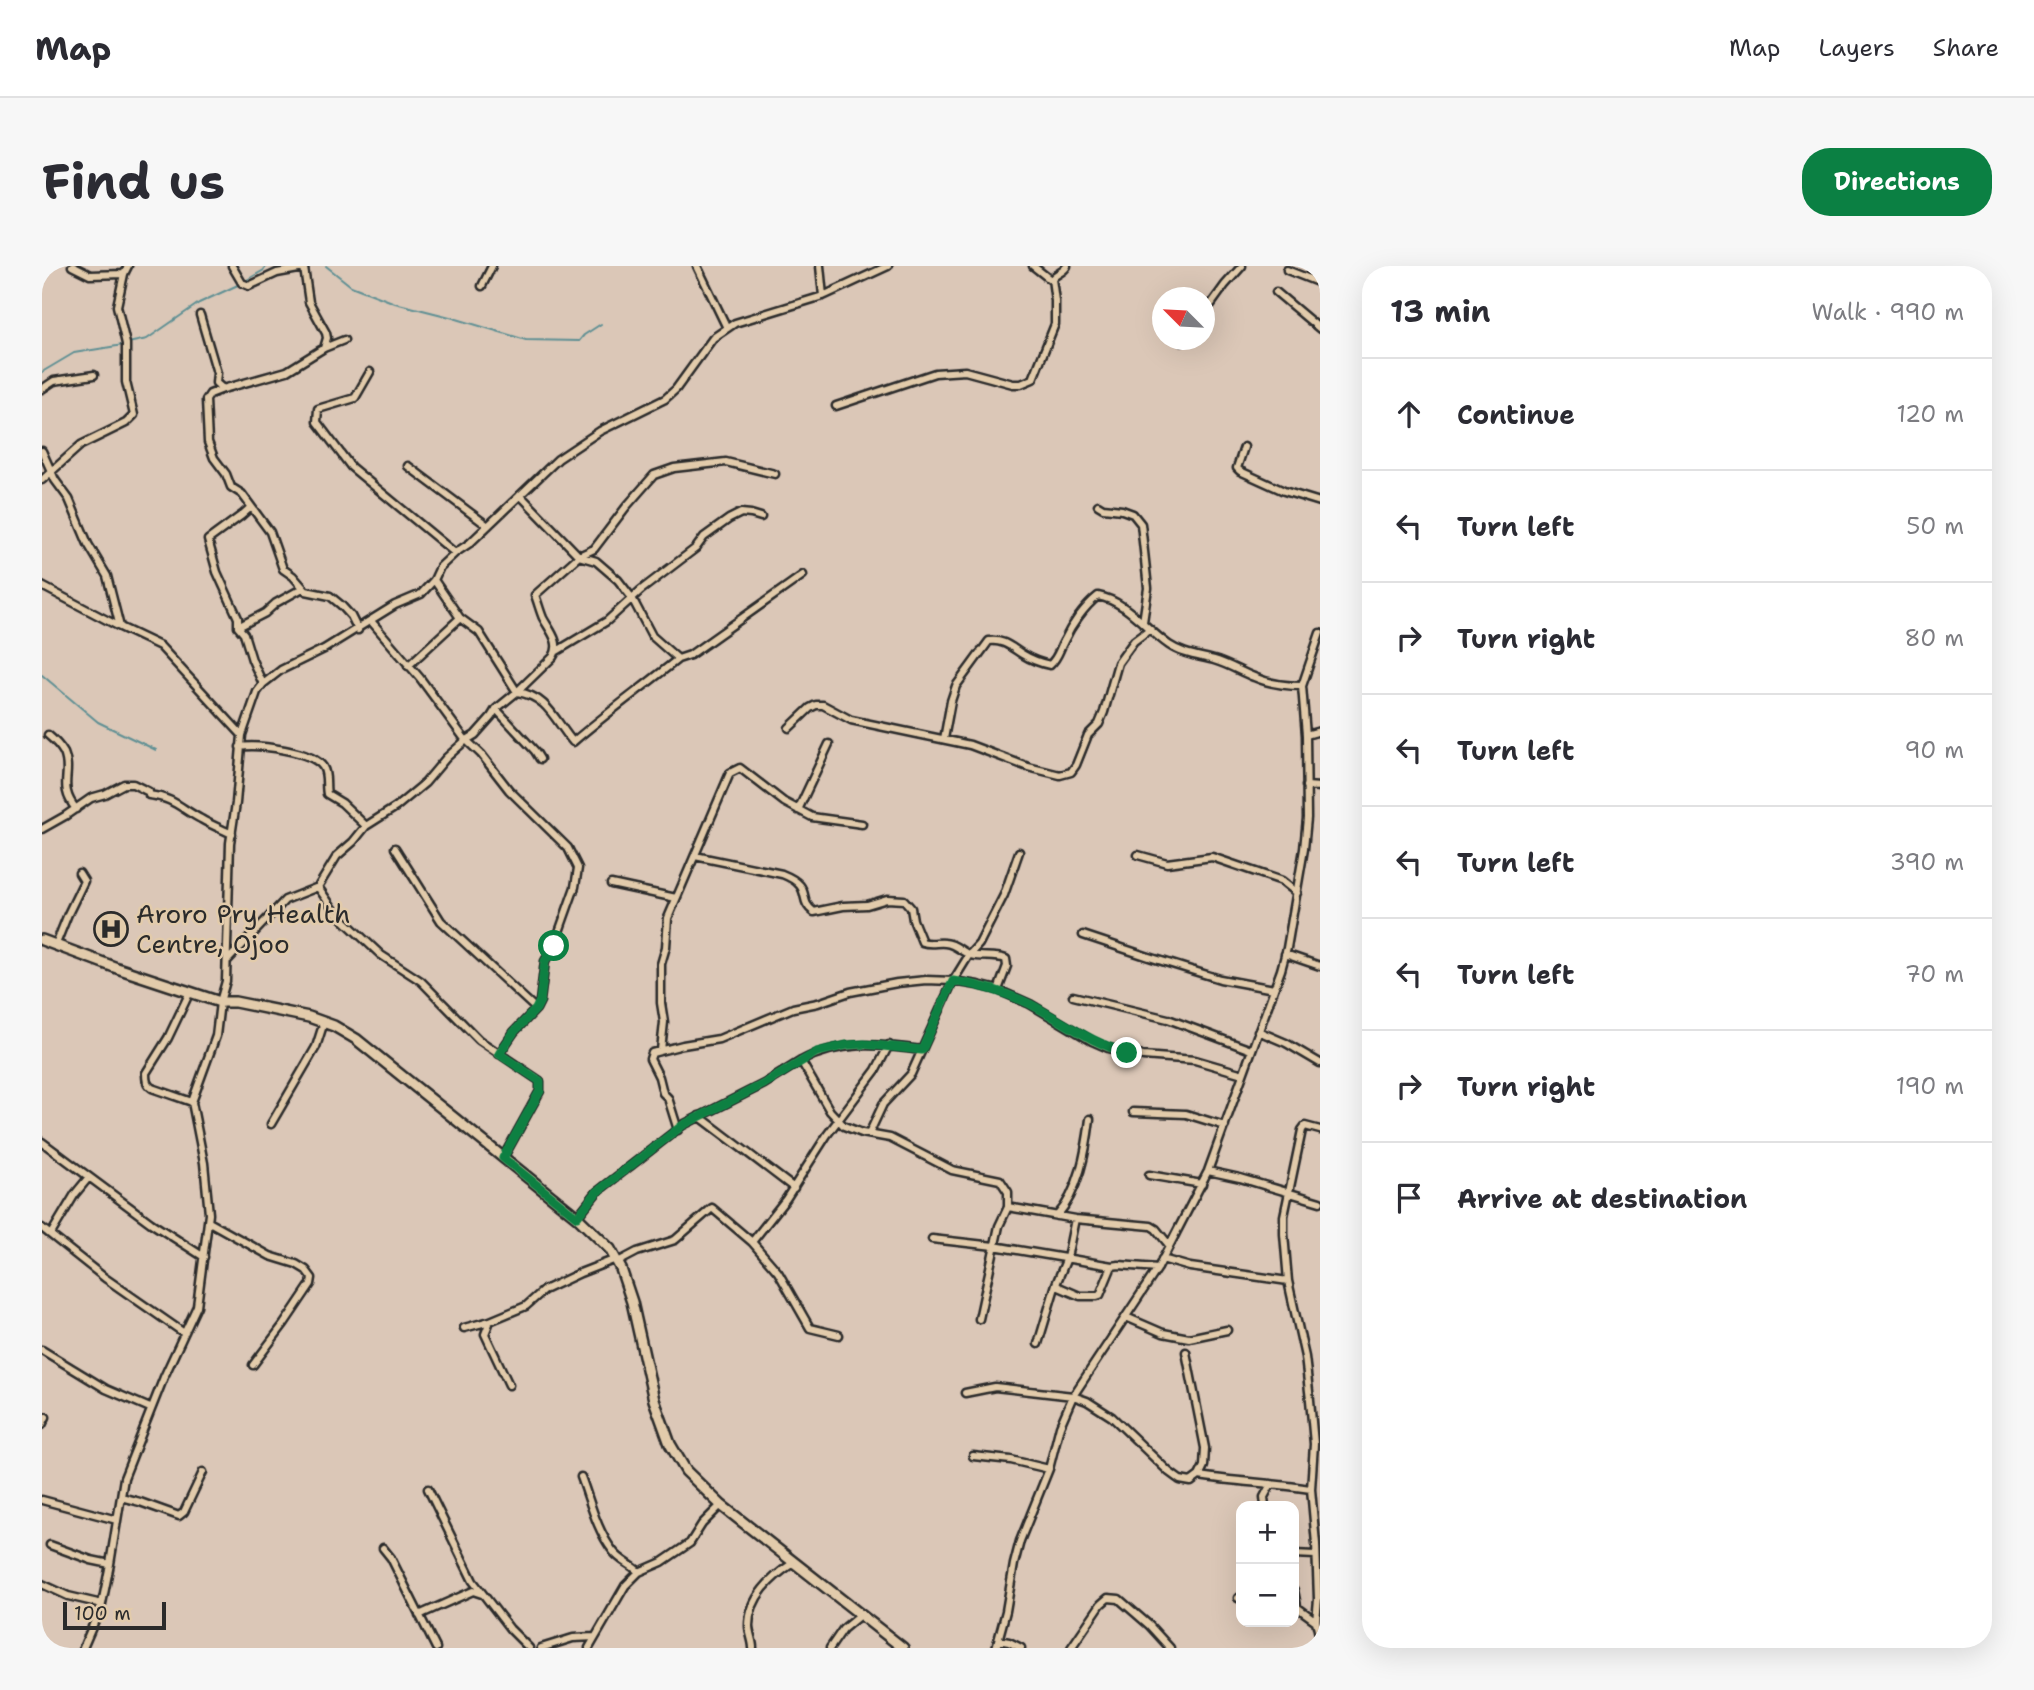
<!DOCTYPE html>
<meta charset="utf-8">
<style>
body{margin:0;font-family:"Shantell Sans",sans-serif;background:#f7f7f7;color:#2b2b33}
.controls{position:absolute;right:21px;bottom:21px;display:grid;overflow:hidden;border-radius:14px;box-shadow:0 7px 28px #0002}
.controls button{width:63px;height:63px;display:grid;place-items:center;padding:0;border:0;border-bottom:2px solid #e1e1e2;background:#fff;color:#2b2b33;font:35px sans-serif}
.compass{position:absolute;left:1110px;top:21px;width:63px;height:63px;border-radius:50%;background:#fff;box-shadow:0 7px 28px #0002;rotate:294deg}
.scale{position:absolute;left:21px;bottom:18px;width:103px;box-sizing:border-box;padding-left:7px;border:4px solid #2b2b2b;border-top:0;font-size:19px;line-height:24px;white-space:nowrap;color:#2b2b2b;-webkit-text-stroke:5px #e2cbab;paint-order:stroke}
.stop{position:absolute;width:21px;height:21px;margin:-16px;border:5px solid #0b8043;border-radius:50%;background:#fff}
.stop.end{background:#0b8043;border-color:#fff;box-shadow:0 2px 7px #0008}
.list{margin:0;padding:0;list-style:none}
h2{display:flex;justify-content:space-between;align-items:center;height:91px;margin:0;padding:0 28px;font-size:30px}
h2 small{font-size:23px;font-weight:400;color:#7c7c81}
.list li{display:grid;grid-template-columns:46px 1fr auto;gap:21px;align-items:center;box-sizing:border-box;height:112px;padding:0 28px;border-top:2px solid #e1e1e2}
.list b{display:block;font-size:26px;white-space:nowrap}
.list em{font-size:23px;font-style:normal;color:#7c7c81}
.icon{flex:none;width:38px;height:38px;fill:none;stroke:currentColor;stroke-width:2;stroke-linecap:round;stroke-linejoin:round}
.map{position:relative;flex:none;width:1278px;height:1382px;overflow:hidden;border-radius:28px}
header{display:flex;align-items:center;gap:42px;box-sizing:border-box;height:98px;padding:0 35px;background:#fff;border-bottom:2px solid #e1e1e2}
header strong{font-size:33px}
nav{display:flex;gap:38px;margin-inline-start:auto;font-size:24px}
.intro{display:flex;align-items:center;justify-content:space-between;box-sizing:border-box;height:168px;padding:0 42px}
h1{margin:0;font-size:49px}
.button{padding:18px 32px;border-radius:28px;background:#0b8043;color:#fff;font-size:24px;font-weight:700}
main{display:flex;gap:42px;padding:0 42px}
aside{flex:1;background:#fff;border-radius:28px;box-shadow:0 7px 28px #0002}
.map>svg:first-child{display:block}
</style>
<header>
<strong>Map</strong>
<nav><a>Map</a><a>Layers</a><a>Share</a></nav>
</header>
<div class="intro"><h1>Find us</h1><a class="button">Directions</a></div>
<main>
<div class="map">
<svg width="1278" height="1382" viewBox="0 0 1278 1382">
<rect width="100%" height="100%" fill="#dbc7b7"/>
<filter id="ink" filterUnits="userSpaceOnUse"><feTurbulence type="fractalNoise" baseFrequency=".0143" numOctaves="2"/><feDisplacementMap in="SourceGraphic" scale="14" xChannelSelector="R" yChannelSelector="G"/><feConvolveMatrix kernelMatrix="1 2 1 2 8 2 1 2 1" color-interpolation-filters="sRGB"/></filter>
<g filter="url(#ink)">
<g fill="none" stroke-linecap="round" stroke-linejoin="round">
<path stroke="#609094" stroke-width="2" d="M284 0 309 20 353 37 408 51 484 74 537 75 542 69 559 58
M203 15 222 4 224 0
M86 77 105 73 157 37 198 18
M0 106 32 87 81 79
M0 409 56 456 114 484"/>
<g stroke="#2b2b2b" stroke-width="11">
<path id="minor" d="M30 0 48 9 82 8
M190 0 200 17 207 20 235 7 262 2 267 36 284 67 285 72 282 82
M655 0 685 62
M778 0 781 30
M991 0 1010 15
M1245 4 1278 17
M440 20 450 0
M1234 26 1278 63
M1162 48 1183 19 1200 0
M158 49 175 107 174 117 181 123 168 128 164 134 166 176 172 192 184 208 189 221 200 228 228 266 241 303 251 310 264 325 288 330 299 339 309 350 316 364
M1140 76 1143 74
M328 106 313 132 276 143 275 156 309 201 413 287
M0 123 12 115 52 109
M181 123 245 105 282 82 302 74
M794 140 893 107 923 105 971 118H979L991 113 1013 58V35L1010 13C1014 7 1021 7 1025 0
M1202 181 1195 202 1198 205 1242 225 1278 236
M0 185 13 214 27 233 46 278 65 310 78 361
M366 200 446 260
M0 214 39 179 84 157 92 149 84 116V78L75 40 82 8 86 0
M478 229 537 290 554 295 576 314 590 332 610 370 636 393 648 389 761 309
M1056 239 1061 242 1080 244 1091 248 1099 258 1106 322 1101 356
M209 241 200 249 166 274 175 306 196 352V361L202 368 210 394 221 418
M392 314 418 352 437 366 475 426C506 430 513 455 531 476 565 447 601 421 636 393
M0 320 78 361 118 380 200 469
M329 355 378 412 422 472 439 488 467 524 526 582 536 602 533 621 512 680 503 695 498 735 494 743
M196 361 223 347 234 337 261 322
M515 385 565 355 599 324 654 282 662 271 687 253 699 247 709 248 719 251
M366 400 418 352
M454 443 493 485 498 493
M747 462 768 442 774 439H781L809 454 928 479 986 501 1018 509 1029 506 1034 499 1046 469 1057 458 1062 446 1076 397 1092 375 1108 363
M6 469C12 474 18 480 22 487 31 508 15 520 34 543
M1264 469 1278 465
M902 473 909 435 914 420 947 375C961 373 969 381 980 388 988 393 998 397 1008 399 1017 390 1016 386 1022 375 1029 360 1042 341 1056 330 1084 335 1104 363 1127 379 1140 388 1157 390 1172 394 1186 398 1199 406 1212 411 1228 418 1243 420 1260 420
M198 481C216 478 271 485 281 501 286 509 283 519 285 528L300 537 324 560
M1264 520 1278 521
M756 544 787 478
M0 563 23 550 49 532 63 528 82 518H91L107 526V529C132 532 138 542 159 553 169 559 180 563 190 568
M353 582 399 655 494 743 472 766 457 788
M1096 589 1125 597 1170 591 1240 615 1255 627
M653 590 740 608C773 621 754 633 772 646L801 640 825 639 845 633 862 634 869 642 871 654 880 676C889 679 895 676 903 677 915 678 920 687 929 689 940 692 951 689 964 693L965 700 956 724
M569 618 634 632
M276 621 294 647 339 689 379 715 437 774 498 815V825L461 892
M1041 669 1107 691 1178 713 1232 723
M14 678 26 648 42 615 37 607
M1243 688 1278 700
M186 694 243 634 276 621 295 590 311 576 324 560 354 541 383 517 404 492 423 475 433 469 449 451 454 443 475 426 511 391C520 377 508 365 501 352 498 345 496 337 493 329L537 290 552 283 584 241 612 209 632 202 684 196 733 208
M145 724 147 728 126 772 104 807C104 813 104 818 110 822L150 836
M1031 730 1126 753 1209 784
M1216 765 1244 777 1278 797
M619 784 622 756 619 737V698L624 681 626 652 688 507 698 502 742 536 770 551 820 558
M759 795C798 774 838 778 880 784
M1091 846 1144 848 1183 860
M657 850 752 922
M229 858 274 781 282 756
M636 864 626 832 621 827 617 811 608 793 610 787 641 779 677 773 751 742 776 737 808 726 855 717 884 714 911 715 936 719 956 724 988 738 1050 775 1066 782 1101 790 1153 794 1201 808
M1278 864 1263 860 1260 864 1242 950V968L1246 1015 1263 1091 1268 1134 1272 1178 1269 1223 1274 1278 1276 1333 1274 1355 1278 1373
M827 868 841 838 869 808 911 715 927 689 937 678 962 629 977 586
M0 876 109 957 162 991
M1166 905 1198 912 1278 936
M1107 909 1160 918
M1015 950C1037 925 1044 886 1048 853
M535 951 555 926 641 859 722 818 759 795 788 845 802 860 820 867 848 872 910 904 958 914 966 926V941L1033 953 1109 960 1114 963 1127 979
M1033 953 1025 992 1014 1018 1017 1021 1038 1030H1055L1058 1029 1070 1000 1077 999 1116 1002
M167 956 228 990 254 998 264 1004 270 1012 269 1018 242 1058 211 1099
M0 962 63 1012 142 1067
M9 968 33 928 47 911
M890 973 952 980 1070 1000
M710 976 744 933 785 869 834 804 847 779
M1120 993 1148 1001 1246 1015
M576 996 595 986 633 974 670 942 710 976 736 1006 768 1062 797 1069
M1084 1051 1121 1067 1147 1072 1185 1064
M937 1053 957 960 966 941
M448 1055 443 1068 467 1119
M422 1062 448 1055 484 1040 502 1024 538 1007 574 993
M996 1078 1014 1018
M0 1084 64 1123 108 1142
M923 1127 953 1121 1031 1130 1045 1135 1070 1151 1127 1206 1138 1214 1149 1216 1157 1210 1162 1200 1163 1182 1144 1086
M0 1159 4 1151
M931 1190 969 1194 1007 1203
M1157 1210C1194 1216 1232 1217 1269 1223
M539 1211C548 1235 555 1265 571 1285 578 1295 589 1298 597 1306
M386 1223 431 1315 468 1363 487 1382
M79 1231 98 1236 137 1250 142 1246 161 1206
M0 1234 75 1254
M1223 1240 1222 1231 1229 1218
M8 1279 49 1294 68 1298
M341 1282 349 1292 394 1382
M1252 1288 1273 1289
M0 1318 26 1330 60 1338
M1252 1324 1255 1340
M1196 1332 1199 1333
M1252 1339 1274 1355
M377 1349 431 1325 440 1328
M956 1374 967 1376 979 1382
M41 1382 60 1338 68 1298 82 1212 122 1111 155 1040 167 948 162 897 150 836 174 770 178 736 184 715 188 577 194 537 200 469 215 426 221 418 239 404 282 383 353 339 379 328 392 314 398 301 413 287 428 277 516 193 558 165 623 133 634 123 671 72 693 57 781 30 846 0
M499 1382 531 1372 553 1371
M547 1382 583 1320 597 1306 620 1296 648 1277 660 1258 679 1239
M711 1382C711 1375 707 1367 707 1360 707 1331 730 1311 751 1297
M788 1382 801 1363 818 1349
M954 1382 964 1345 972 1298 978 1275 1007 1203 1018 1160 1031 1130 1116 1002 1166 905 1239 704 1245 682 1262 583 1265 552 1264 469 1260 420 1278 367
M1029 1382 1059 1338 1066 1332 1077 1333 1107 1359 1128 1382"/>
</g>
<g stroke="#2b2b2b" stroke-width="14">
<path id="secondary" d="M0 674 75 702 178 736H193L267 751 292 760 314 773 535 951 568 983 579 1003 590 1036 612 1134 628 1178 644 1205 679 1239 861 1382"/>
</g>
<use href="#minor" stroke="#e2cbab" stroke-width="6"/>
<use href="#secondary" stroke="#e2cbab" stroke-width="9"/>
</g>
</g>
<g fill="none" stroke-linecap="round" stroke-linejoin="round" filter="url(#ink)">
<path stroke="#0b8043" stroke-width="9" d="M512 680 503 695 498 735 494 743 472 766 457 788 498 815V825L461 892 535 951 555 926 641 859 722 818 775 786 805 779 822 778 880 784 911 715C938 719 963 726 988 738 1021 755 1049 777 1085 787"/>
</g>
<defs>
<g id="hospital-ring" transform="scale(1.75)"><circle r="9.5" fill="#e2cbab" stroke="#2b2b2b" stroke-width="1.5"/><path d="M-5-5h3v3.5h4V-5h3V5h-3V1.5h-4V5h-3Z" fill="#2b2b2b"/></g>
</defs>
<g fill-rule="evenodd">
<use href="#hospital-ring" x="69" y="663"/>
</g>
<g text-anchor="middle" stroke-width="5" stroke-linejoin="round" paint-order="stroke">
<g font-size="26" fill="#2b2b2b" stroke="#e2cbab" text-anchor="start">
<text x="94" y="657">Aroro Pry Health<tspan x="94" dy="30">Centre, Ojoo</tspan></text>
</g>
</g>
</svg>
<div class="controls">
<button>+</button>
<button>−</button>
</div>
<svg class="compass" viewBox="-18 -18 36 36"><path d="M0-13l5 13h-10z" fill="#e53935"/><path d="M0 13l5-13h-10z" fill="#7c7c81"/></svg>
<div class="scale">100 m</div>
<div class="stop" style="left:512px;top:680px"></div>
<div class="stop end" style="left:1085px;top:787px"></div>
</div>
<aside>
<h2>13 min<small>Walk · 990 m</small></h2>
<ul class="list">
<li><svg class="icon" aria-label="ahead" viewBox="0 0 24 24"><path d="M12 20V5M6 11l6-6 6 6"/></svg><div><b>Continue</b></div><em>120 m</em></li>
<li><svg class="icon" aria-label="left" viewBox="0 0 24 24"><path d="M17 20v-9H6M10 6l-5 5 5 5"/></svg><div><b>Turn left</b></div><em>50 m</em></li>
<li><svg class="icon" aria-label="right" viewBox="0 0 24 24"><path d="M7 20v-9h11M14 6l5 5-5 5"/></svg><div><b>Turn right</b></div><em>80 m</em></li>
<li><svg class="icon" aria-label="left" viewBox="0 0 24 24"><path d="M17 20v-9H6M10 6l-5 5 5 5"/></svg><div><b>Turn left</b></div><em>90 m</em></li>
<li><svg class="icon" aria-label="left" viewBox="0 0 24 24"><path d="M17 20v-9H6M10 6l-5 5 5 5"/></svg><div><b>Turn left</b></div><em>390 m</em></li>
<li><svg class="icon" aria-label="left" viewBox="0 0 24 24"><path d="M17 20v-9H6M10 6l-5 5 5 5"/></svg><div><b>Turn left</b></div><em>70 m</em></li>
<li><svg class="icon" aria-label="right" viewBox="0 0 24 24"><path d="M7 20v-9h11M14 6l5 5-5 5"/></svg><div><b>Turn right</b></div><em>190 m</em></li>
<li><svg class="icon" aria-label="arrive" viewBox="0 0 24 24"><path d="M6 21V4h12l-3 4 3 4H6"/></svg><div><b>Arrive at destination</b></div></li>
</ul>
</aside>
</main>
